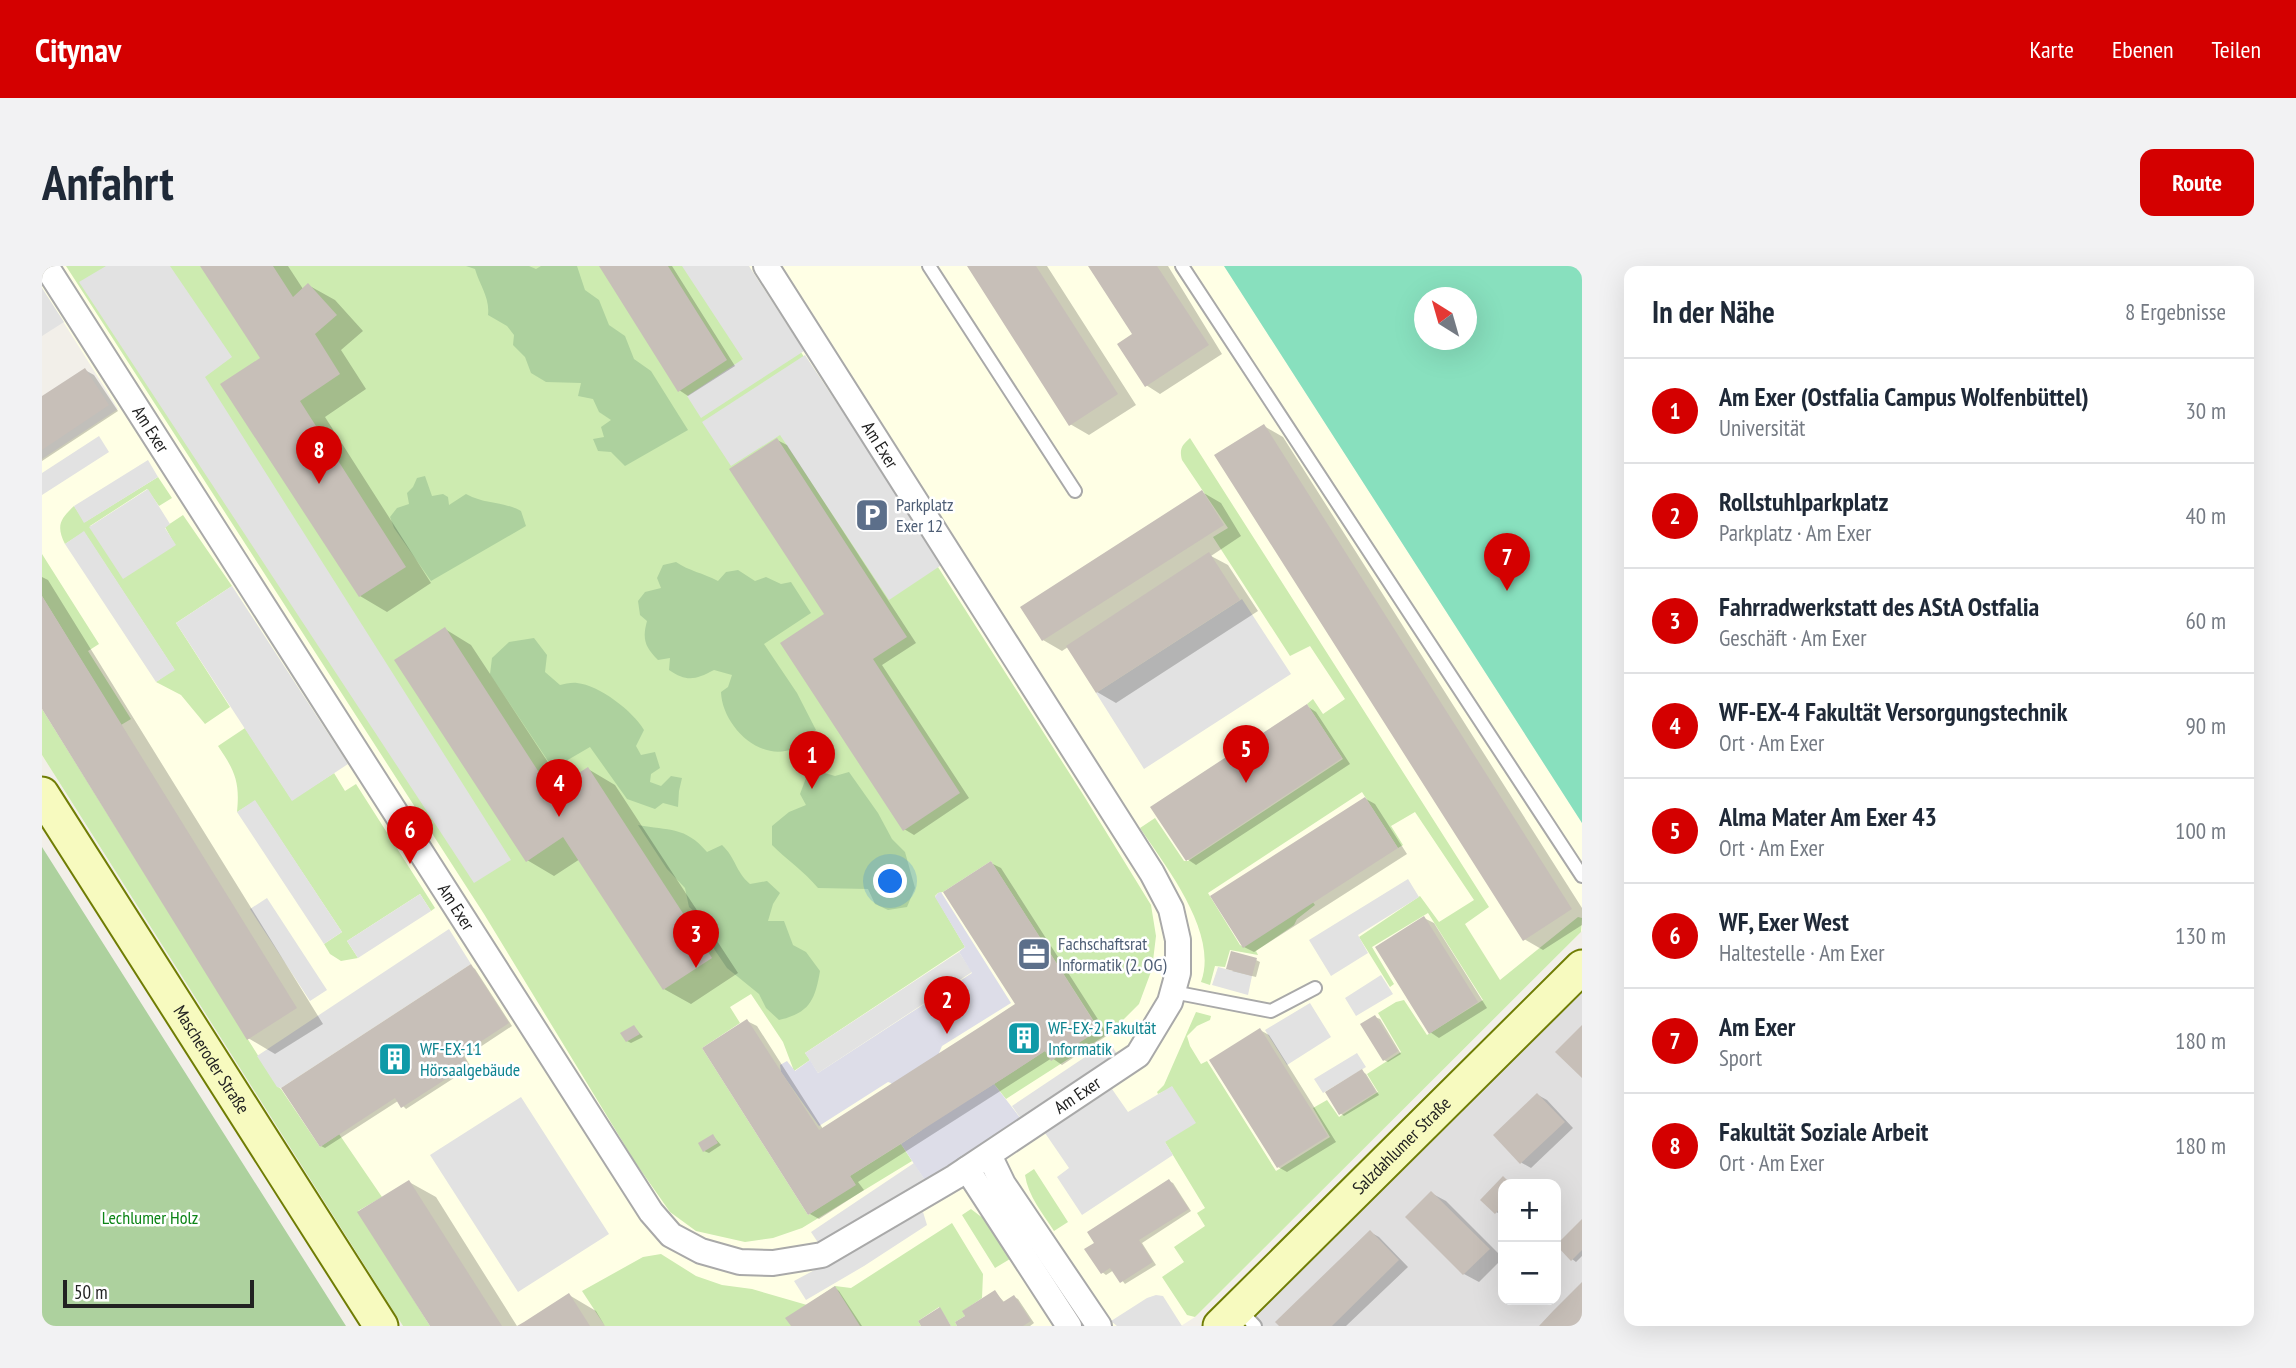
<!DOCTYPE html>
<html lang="de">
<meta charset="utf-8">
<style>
body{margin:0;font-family:"PT Sans Narrow",sans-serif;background:#f2f2f3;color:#1f2937}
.controls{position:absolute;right:21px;bottom:21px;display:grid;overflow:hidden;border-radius:14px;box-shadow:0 7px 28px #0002}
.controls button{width:63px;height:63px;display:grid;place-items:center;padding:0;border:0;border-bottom:2px solid #e0e1e3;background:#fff;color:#1f2937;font:35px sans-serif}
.compass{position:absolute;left:1372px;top:21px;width:63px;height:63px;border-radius:50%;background:#fff;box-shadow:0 7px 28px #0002;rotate:323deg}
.scale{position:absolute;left:21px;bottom:18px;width:191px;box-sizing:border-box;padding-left:7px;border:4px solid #222;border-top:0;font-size:19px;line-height:24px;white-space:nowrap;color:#222;-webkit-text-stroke:5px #fff;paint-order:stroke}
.you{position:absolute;left:849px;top:616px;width:24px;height:24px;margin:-18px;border:5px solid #fff;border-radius:50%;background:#1a73e8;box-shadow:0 0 0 10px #1a73e833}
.badge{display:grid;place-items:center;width:46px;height:46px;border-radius:50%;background:#d40000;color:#fff;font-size:23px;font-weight:700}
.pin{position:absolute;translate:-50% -58px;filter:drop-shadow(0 2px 4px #0008)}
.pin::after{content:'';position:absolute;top:37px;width:24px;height:21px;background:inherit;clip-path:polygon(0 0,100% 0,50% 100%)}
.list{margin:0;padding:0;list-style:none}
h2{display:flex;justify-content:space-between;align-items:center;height:91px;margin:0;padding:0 28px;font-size:30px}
h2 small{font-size:23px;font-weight:400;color:#747a83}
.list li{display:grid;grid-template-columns:46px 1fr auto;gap:21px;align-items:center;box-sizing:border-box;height:105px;padding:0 28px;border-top:2px solid #e0e1e3}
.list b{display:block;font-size:26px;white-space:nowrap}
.list p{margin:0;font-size:23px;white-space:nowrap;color:#747a83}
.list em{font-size:23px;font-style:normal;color:#747a83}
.map{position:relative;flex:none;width:1540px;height:1060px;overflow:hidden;border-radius:14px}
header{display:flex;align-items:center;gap:42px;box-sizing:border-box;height:98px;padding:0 35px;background:#d40000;color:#fff}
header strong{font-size:33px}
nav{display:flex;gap:38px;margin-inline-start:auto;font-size:24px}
.intro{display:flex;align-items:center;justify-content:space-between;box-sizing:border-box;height:168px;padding:0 42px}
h1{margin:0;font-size:49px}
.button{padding:18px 32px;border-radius:14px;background:#d40000;color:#fff;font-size:24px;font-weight:700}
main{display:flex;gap:42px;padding:0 42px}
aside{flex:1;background:#fff;border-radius:14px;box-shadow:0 7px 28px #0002}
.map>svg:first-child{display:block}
</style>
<header>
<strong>Citynav</strong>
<nav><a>Karte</a><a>Ebenen</a><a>Teilen</a></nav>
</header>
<div class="intro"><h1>Anfahrt</h1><a class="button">Route</a></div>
<main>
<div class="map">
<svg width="1540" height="1060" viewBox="0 0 1540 1060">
<rect width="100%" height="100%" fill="#f2efe9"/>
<path fill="#e0dfdf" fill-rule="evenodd" d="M1540 719V1060H1201ZM1461 918H1514V1034H1461Z"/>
<path fill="#ffffe5" d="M0 0H1182L1540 557V665L1153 1051 1139 1060H361L0 489V193L76 143 0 22Z"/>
<path fill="#cdebb0" d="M24 0H704L1042 530 1109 639 1114 670 1110 703 1097 738 1070 765 964 833 952 818 1003 785 1010 794 1057 763 949 595 901 626 896 627 893 630 923 681 763 787 768 794 752 805 741 776 709 728 688 741 698 757 660 782 766 949 813 918 808 910 859 878 870 895 760 962 731 972 703 976 654 965 628 946 593 896 442 648Z
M1148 172 1447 641 1423 658 1458 714 1536 651 1540 652 1539 666 1153 1051 1145 1049 1120 1011 1142 996 1132 981 1163 960 1155 947 1163 942 1123 876 1131 821 1116 828 1115 826 1122 819 1154 746 1169 750 1168 754 1155 760 1145 770 1148 780 1159 798 1165 795 1234 905 1288 871 1271 842 1285 834 1297 851 1336 826 1325 808 1359 786 1336 747 1354 736 1362 734 1385 769 1441 734 1386 647 1330 681 1352 718 1348 721 1317 671 1378 630 1397 656 1432 634 1373 546 1349 560 1361 579 1356 582 1320 526 1166 627 1198 679 1200 680 1270 635 1273 639 1255 653 1252 659 1214 685 1216 689 1188 684 1183 701 1173 700 1168 719 1159 716C1177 667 1124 601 1098 562L1113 552 1142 595H1146L1301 493 1265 438 1271 433 1281 448 1303 433 1268 380 1248 390 1171 271 1186 262 1140 194C1137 183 1140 179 1148 172Z
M116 211 130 232 117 240 105 223 48 260 133 279 123 261 141 249 190 320 134 357 188 441 163 458 139 429 114 416 132 403 42 266 23 278C14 260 18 253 32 240L43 256Z
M0 288 57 378 46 385 89 453 79 459 0 330Z
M0 443 235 820 239 823 278 881 297 868 340 931 316 945 388 1060H361L0 489Z
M203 462 250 534 292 507 303 525 314 518 393 642 389 645 378 628 305 675 316 692 299 695 288 688 282 678 300 666 213 535 195 546C198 516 193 505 176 480Z
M992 903 1026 956 1012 965C1001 948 986 930 983 909Z
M929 943 942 953 968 993 953 1002 920 949Z
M910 957 941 1008 940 1032 921 1045 923 1050 913 1056 915 1060H909L897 1041 876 1055 879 1060H563L540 1025 601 991 619 988 654 1010 680 1019 710 1023 765 1039 793 1020 809 1022Z"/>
<path fill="#add19e" d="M424 0H487L494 3 499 0H535L543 24 557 34 567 59 583 70 592 93 609 105 646 164 583 200 569 186 556 185 551 173 562 171 559 161 569 154 557 146 551 133 536 130 539 117 504 116 489 107 483 91 471 79 472 69 465 60 446 49C448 32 438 20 433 3Z
M383 210 390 230 401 228 406 231 407 239 424 228C445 239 460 235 479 245L484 260 389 315 352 262 348 251 355 242 367 238 365 227 371 221 375 212Z
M634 296C647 305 661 307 676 315L684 306 696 304 713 315 724 311 739 318 749 316 769 347 722 378 755 427 774 464C768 469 760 478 753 482 718 498 680 459 679 426L686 421 690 409 672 404C653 414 645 416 627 404L628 392 616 394C603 381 600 373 605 355L598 349 596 335 603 326 619 322 615 312 621 299Z
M492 372 505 389 503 406 518 419C523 418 530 416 535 417 557 419 591 445 602 464L594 480 599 489 613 486 618 502 609 508 608 516 619 520 629 510 640 512 637 525 636 541 621 537 613 543 585 533 548 481 524 495H506L448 408 450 392 467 376Z
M776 505 793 510 807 506 836 547 850 573 863 586 873 622 865 641 846 644 833 638 826 623 776 622C762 605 745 594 730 579V560L747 546 764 539 758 528 764 512Z
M596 559C627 565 643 560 665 586L680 579C694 592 693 605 708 618L725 615 738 627 731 638 726 655H742L751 679 764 686 778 705C773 735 767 747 737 754L724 742 717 728 685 702 670 680 664 656 647 641 643 622 625 603Z
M0 581 304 1060H0Z"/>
<path fill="#88e0be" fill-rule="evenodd" d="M1182 0H1540V557ZM1382 32H1424V74H1382Z"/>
<path fill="#e2e2e2" d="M64 0H128L190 91 163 111 469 594 432 617 37 16Z
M640 0H707L762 85 659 152 645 130 701 93Z
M0 22 22 56 0 70Z
M763 89 901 298 847 334 738 169 689 200 660 156Z
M57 170 67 186 0 229V207Z
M106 194 116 211 42 257 32 240Z
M106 223 128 258 123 262 134 279 81 313 47 261Z
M42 265 133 404 114 416 23 278Z
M190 320 306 498 250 535 134 357Z
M1200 333 1249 408 1102 503 1054 427Z
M213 534 300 666 282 678 195 546Z
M1366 613 1377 631 1316 669 1326 687 1289 710 1267 674Z
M378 628 389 645 316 692 305 675Z
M225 632 285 724 268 735 208 643Z
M407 663 429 698 239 822 235 821 215 790Z
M917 686 930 706 776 807 763 787Z
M1176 701 1210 710 1206 729 1170 719Z
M1339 709 1351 728 1314 750 1303 732Z
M1268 737 1289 771 1245 799 1223 764Z
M1067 775 1078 793 982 857 970 840Z
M1315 787 1324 801 1281 827 1272 813Z
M1130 820 1154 857 1123 876 1131 889 1040 949 1015 911 1027 902 1003 867 1070 823 1086 846Z
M479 831 567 968 476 1026 388 889Z
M872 897 884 916 781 984 769 966Z
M881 946 885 959 822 1000 764 1034 752 1015Z
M1114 1029 1121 1030 1140 1060H1075L1069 1055 1105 1032Z"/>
<path fill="#dddde8" d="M899 626 969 737 900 780 897 787 928 833 952 818 979 853 884 916 859 878 880 864 849 817 846 816 777 860 739 806 738 799 745 795 753 805 768 794 776 807 930 707 917 686 923 681 893 631 896 627Z"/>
<path fill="#0003" d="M160 0H246L261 23 266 19 293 34 321 65 299 84 324 123 283 151 389 317 345 346 318 330 221 93Z
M559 0H630L693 100 646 130 637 124Z
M927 0H1005L1094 139 1047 169 1028 158Z
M1048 0H1126L1180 88 1118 128 1104 119 1094 68Z
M43 104 52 109 76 145 0 195V132Z
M1222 160 1241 171 1540 642V659L1501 684 1482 673Z
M735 174 745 179 874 377 840 399 927 532 872 569 862 563 785 349Z
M1160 226 1179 237 1199 270 1169 290 1186 299 1216 345 1074 437 1055 426 1026 381 1020 385 1001 374Z
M0 311 6 314 281 758 233 788 206 772 0 440Z
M403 363 429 379 521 519 546 503 573 519 696 707 649 738 622 723 538 593 512 610 485 594Z
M1265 440 1274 446 1308 498 1154 599 1145 593Z
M1324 533 1333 538 1365 588 1212 686 1202 681Z
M949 597 959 602 1066 769 1020 799 1010 792 816 916 822 924 777 953 768 948 705 755 715 760 781 863 975 739Z
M1382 652 1392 657 1445 742 1397 772 1388 766Z
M1214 694 1218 696 1214 711 1190 705Z
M429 700 433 703 470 760 423 791 429 801 364 843 356 835 283 882 279 880Z
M1333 751 1338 753 1359 788 1346 796 1342 794Z
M592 761 601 771 589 777 585 775Z
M1218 764 1227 769 1294 876 1245 906 1236 901Z
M1320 805 1324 808 1337 829 1302 850 1298 847Z
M1496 829 1505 834 1531 862 1489 902 1480 897 1453 869Z
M671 870 679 879 667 887 662 885Z
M1461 913 1469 918H1461V945L1458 948 1454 946Z
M1127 915 1131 917 1149 945 1100 977 1114 999 1083 1018 1072 1004 1064 1009 1060 1006Z
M367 916 394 931 475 1060H390Z
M1389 927 1404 935 1461 992 1437 1016 1422 1008 1365 951Z
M1540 956V990L1534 996 1530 993Z
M1328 966 1337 971 1366 1001 1304 1060H1239Z
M793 1022 797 1025 820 1060H751Z
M953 1026 963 1037 972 1031 976 1033 992 1057 988 1060H917Z
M527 1029 554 1045 563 1060H479Z"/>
<path fill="#c7bfb8" d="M158 0H231L251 31 266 17 295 49 273 68 298 108 258 135 364 301 317 331 178 118 218 92Z
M557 0H626L685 94 636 126Z
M925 0H994L1076 128 1027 160Z
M1046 0H1115L1167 79 1103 121 1075 78 1090 68Z
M43 102 67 139 0 184V130Z
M1222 158 1530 643 1481 675 1172 189Z
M735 172 865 371 831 393 918 527 861 565 738 377 782 348 687 203Z
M1160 224 1182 259 1000 375 978 341Z
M1167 286 1198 334 1054 427 1024 380Z
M0 330 255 742 205 774 0 443Z
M403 361 509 525 546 501 670 692 621 724 521 571 484 596 352 394Z
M1265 438 1300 492 1144 595 1108 541Z
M1323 531 1356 582 1201 682 1168 630Z
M949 595 1057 764 1009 795 1003 785 971 806 808 910 814 919 766 949 660 782 705 753 777 864 941 759 973 738 901 626Z
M1382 650 1436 736 1387 768 1333 681Z
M1189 685 1215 692 1210 710 1184 703Z
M429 698 467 757 420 788 426 798 404 813 359 842 353 832 278 881 239 822Z
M1333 749 1356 785 1341 795 1318 758Z
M592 759 598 768 584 776 578 767Z
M1540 759V812L1513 786Z
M1218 762 1286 870 1235 902 1167 794Z
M1320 803 1334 826 1297 849 1283 826Z
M1495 827 1523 856 1478 898 1451 869Z
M671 868 676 877 661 886 656 877Z
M1461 910 1469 918H1461V939L1453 948 1438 934Z
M1127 913 1147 943 1097 974 1111 996 1078 1017 1068 1002 1059 1008 1042 983 1052 977 1045 966Z
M367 914 460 1060H388L315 946Z
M1389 925 1448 983 1421 1009 1363 951Z
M1540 953V984L1529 995 1514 979Z
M1328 964 1357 994 1290 1060H1237L1233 1056Z
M1540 1016V1060H1497L1511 1045Z
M793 1020 818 1060H749L743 1052Z
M953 1024 961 1036 972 1029 989 1055 981 1060H915L913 1056 923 1050 920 1045Z
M527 1027 548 1060H475L482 1056Z
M898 1041 909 1060H879L876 1055Z"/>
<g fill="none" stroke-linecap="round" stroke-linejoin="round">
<g stroke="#a9a9a9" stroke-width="16">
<path id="lane" d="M887 0 1033 225
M1140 0 1540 610
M1131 726 1229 745 1273 722
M1197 1043 1213 1060"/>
</g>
<g stroke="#a9a9a9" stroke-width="28">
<g id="street">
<path id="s1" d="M4 0 609 946 629 969 659 985 698 996 731 997 780 989 913 911 1096 789 1128 736 1136 707V674L1129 643 1110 607 724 0"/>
<path d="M947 889 961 918 1057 1060"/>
<path d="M925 903 1027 1060"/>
</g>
</g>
<g stroke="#707d05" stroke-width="37">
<g id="secondary">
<path id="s2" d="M0 528 339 1060"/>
<path id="s3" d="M1178 1060 1540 701"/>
</g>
</g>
<use href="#lane" stroke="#fff" stroke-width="12"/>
<use href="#street" stroke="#fff" stroke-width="24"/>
<use href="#secondary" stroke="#f7fabf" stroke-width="33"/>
</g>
<defs>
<g id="parking-square" transform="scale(1.75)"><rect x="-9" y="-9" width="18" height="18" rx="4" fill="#5c6f8a" stroke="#fff"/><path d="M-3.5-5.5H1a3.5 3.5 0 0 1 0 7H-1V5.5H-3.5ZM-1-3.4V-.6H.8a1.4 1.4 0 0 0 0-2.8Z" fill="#fff"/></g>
<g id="office-square" transform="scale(1.75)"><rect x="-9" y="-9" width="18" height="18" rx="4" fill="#5c6f8a" stroke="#fff"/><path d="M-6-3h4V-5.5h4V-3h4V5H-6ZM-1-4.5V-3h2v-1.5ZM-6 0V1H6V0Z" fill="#fff"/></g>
<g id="building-square" transform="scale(1.75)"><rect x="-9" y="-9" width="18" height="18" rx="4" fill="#0f9aa8" stroke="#fff"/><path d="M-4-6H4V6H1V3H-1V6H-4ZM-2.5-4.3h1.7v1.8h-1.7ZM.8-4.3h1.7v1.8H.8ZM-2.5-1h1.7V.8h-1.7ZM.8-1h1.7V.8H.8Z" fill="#fff"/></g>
</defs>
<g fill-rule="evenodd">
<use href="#parking-square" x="830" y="249"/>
<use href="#office-square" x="992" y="688"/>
<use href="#building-square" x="982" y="772"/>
<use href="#building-square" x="353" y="793"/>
</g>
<g text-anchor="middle" stroke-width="5" stroke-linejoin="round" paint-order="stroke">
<g font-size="18" fill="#222" stroke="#fff">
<text dy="6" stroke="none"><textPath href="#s1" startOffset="194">Am Exer</textPath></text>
<text transform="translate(838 179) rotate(58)" y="6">Am Exer</text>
<text dy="6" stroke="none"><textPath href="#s1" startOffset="761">Am Exer</textPath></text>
<text dy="6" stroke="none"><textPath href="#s2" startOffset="315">Mascheroder Straße</textPath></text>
<text dy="6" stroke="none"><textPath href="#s1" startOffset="1612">Am Exer</textPath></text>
<text dy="6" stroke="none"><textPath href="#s3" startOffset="256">Salzdahlumer Straße</textPath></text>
</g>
<g font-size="18" fill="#4e5e75" stroke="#fff" text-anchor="start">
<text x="854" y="245">Parkplatz<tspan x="854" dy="21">Exer 12</tspan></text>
<text x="1016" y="684">Fachschaftsrat<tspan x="1016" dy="21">Informatik (2. OG)</tspan></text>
</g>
<g font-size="18" fill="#0d838f" stroke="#fff" text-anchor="start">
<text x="1006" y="768">WF-EX-2 Fakultät<tspan x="1006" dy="21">Informatik</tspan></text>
<text x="378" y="789">WF-EX-11<tspan x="378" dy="21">Hörsaalgebäude</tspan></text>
</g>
<g font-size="18" fill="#0c8416" stroke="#fff">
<text x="108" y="958">Lechlumer Holz</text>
</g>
</g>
</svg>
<div class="controls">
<button>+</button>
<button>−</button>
</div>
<svg class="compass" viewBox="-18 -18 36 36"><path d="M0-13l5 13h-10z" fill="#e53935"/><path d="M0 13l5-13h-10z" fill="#747a83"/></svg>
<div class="scale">50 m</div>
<div class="you"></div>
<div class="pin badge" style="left:770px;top:523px">1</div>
<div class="pin badge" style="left:905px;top:768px">2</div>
<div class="pin badge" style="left:654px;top:702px">3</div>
<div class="pin badge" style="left:517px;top:551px">4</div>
<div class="pin badge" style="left:1204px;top:517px">5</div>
<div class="pin badge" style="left:368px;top:598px">6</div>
<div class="pin badge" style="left:1465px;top:325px">7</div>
<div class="pin badge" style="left:277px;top:218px">8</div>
</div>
<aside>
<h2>In der Nähe<small>8 Ergebnisse</small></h2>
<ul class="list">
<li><span class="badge">1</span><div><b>Am Exer (Ostfalia Campus Wolfenbüttel)</b><p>Universität</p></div><em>30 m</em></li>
<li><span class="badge">2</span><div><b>Rollstuhlparkplatz</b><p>Parkplatz · Am Exer</p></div><em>40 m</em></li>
<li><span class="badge">3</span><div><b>Fahrradwerkstatt des AStA Ostfalia</b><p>Geschäft · Am Exer</p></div><em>60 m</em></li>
<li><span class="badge">4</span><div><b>WF-EX-4 Fakultät Versorgungstechnik</b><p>Ort · Am Exer</p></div><em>90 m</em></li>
<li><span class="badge">5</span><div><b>Alma Mater Am Exer 43</b><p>Ort · Am Exer</p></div><em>100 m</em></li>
<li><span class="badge">6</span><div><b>WF, Exer West</b><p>Haltestelle · Am Exer</p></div><em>130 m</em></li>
<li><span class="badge">7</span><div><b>Am Exer</b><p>Sport</p></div><em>180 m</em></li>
<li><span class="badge">8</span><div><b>Fakultät Soziale Arbeit</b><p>Ort · Am Exer</p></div><em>180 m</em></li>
</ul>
</aside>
</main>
